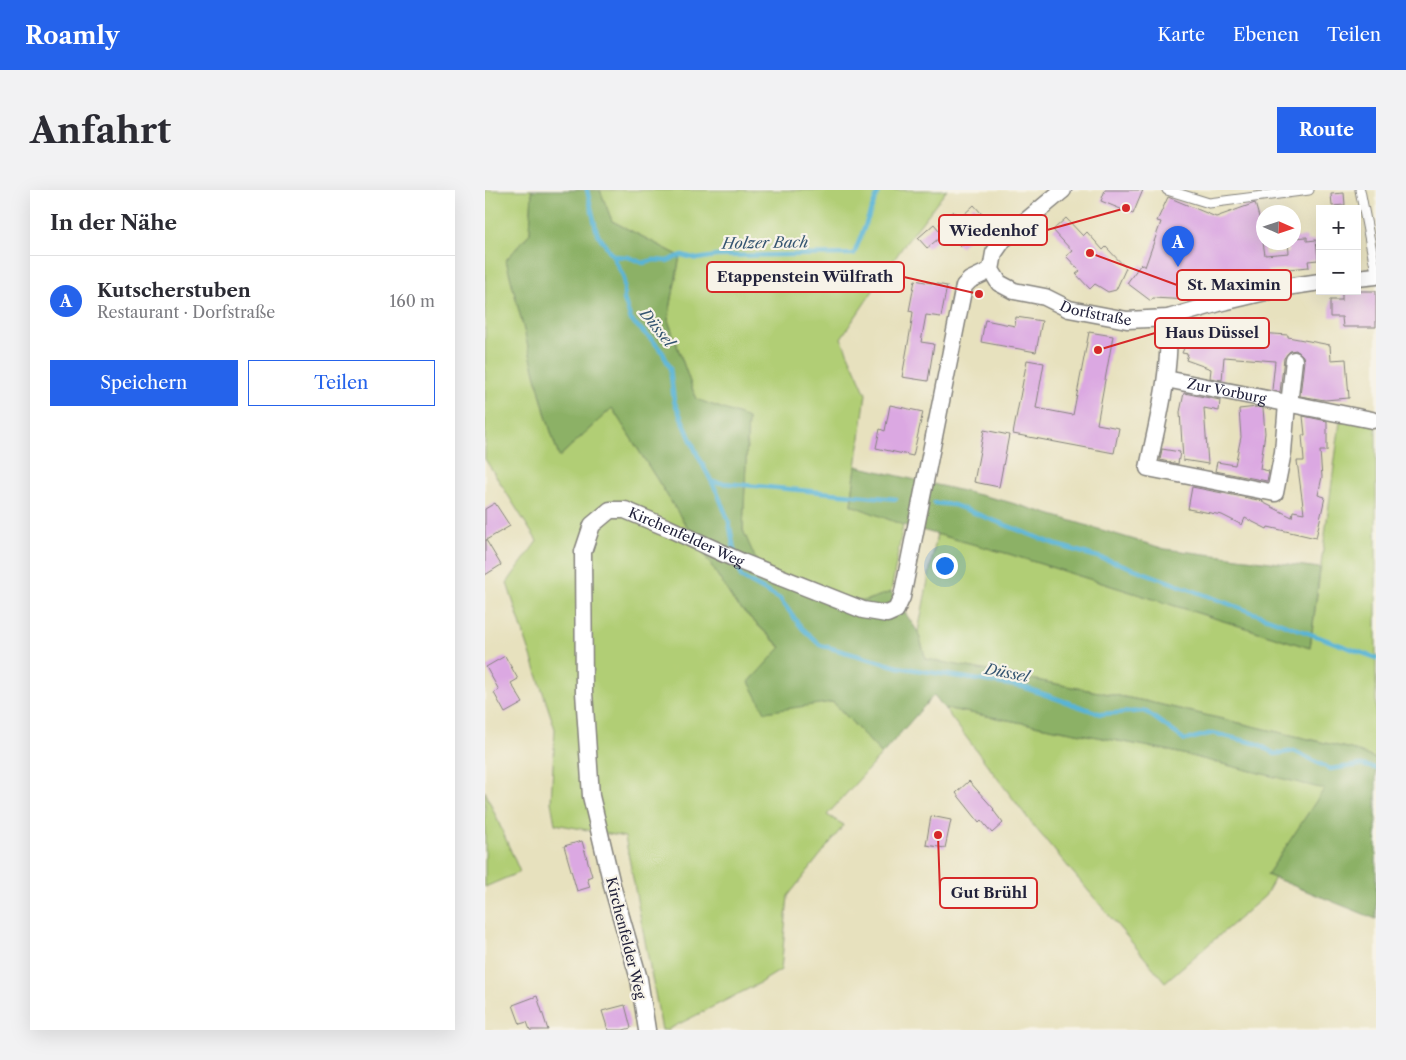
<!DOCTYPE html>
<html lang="de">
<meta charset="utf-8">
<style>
body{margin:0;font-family:"Libre Caslon Text",serif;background:#f2f2f3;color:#2b2b33}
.controls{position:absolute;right:15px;top:15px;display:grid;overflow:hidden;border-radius:0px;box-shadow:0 5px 20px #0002}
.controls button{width:45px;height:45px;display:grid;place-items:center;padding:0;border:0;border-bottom:1px solid #e1e1e2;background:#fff;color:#2b2b33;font:25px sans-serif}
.compass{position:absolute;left:771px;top:15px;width:45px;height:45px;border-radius:50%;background:#fff;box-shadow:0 5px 20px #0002;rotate:93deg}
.you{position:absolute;left:459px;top:375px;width:18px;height:18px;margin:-12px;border:4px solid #fff;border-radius:50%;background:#1a73e8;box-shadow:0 0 0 8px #1a73e833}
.badge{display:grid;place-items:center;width:32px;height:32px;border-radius:50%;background:#2563eb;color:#fff;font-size:16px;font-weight:700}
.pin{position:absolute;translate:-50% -41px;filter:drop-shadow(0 1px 2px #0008)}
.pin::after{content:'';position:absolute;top:26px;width:18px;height:15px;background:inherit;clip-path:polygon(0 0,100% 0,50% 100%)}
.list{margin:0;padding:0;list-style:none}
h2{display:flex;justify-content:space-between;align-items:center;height:65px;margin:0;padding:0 20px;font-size:21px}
h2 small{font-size:16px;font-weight:400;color:#7c7c81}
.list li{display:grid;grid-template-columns:32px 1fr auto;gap:15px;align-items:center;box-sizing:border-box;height:90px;padding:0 20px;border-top:1px solid #e1e1e2}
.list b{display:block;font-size:19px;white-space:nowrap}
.list p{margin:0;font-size:16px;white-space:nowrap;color:#7c7c81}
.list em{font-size:16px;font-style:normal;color:#7c7c81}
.actions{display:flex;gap:10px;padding:15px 20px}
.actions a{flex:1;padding:11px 0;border:1px solid #2563eb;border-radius:0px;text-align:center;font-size:18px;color:#2563eb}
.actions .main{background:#2563eb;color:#fff}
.map{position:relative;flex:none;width:891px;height:840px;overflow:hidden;border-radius:0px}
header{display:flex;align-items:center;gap:30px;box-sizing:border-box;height:70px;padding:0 25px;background:#2563eb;color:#fff}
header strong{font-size:24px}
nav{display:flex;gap:28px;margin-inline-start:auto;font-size:18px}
.intro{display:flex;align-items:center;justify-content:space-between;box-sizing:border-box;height:120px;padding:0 30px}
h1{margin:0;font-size:35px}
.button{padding:12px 22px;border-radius:0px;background:#2563eb;color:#fff;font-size:18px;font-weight:700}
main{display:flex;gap:30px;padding:0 30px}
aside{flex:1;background:#fff;border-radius:0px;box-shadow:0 5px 20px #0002}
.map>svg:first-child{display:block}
</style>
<header>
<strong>Roamly</strong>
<nav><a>Karte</a><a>Ebenen</a><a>Teilen</a></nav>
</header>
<div class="intro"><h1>Anfahrt</h1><a class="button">Route</a></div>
<main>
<aside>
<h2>In der Nähe<small></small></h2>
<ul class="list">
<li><span class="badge">A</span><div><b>Kutscherstuben</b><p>Restaurant · Dorfstraße</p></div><em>160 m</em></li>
</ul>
<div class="actions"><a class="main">Speichern</a><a>Teilen</a></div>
</aside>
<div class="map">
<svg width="891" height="840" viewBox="0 0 891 840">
<rect width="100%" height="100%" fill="#f7f3e8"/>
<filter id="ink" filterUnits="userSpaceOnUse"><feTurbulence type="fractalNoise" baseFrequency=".02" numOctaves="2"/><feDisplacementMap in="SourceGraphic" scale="10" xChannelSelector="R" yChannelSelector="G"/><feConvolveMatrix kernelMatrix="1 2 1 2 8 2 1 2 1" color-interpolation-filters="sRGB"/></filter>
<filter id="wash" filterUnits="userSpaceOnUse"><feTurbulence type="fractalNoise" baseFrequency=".0096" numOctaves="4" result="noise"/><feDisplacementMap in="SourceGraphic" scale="20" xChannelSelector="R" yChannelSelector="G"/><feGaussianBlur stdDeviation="1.12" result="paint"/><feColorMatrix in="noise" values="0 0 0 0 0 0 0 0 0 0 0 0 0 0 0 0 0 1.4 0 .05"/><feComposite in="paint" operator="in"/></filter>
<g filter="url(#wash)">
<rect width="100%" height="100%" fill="#e7e1be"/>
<path fill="#b1ce75" stroke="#6a7858" d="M0 0H47L45 43 21 70 61 226 74 267 127 218 250 413 296 458 264 492 348 512 397 564 342 625 359 635 303 706 296 780 273 794 182 840H177L140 647 70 634 66 612 70 539 22 393 52 351 0 269Z
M115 0H462L417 58 356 148 381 204 366 314 418 335 406 402 379 411 280 393 258 340 263 228 211 209 183 130 195 66 127 31Z
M856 224 891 231V569L866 559 660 511 441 469 433 442 452 344 524 364 825 458Z
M459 518 681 560 840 599 782 685 790 688 780 706 680 792 548 635Z
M0 601 35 682 0 697Z"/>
<path fill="#8cb166" stroke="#576a50" d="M47 0H115L127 31 195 66 183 130 211 209 263 228 258 340 281 393 379 411 406 402 433 442 441 469 660 511 866 559 891 569V729L782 685 839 599 681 560 459 518 449 505 397 564 348 512 280 522 264 492 296 457 250 413 127 218 74 267 61 226 21 70 45 43Z
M371 276 520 311 680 359 835 378 825 458 524 364 418 335 366 315Z"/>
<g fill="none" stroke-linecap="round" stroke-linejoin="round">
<path stroke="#58b4d6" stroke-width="4.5" d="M102 0 112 43 128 66 139 88V109L146 130 169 152 178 163 185 178 189 211 212 264 232 302 244 332 250 365
M128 66 143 67 158 73 169 70 182 71 197 65 212 69 231 66 369 64 394 0
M227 292 411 309
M449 313 469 315 572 355 633 373 891 468
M253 375 256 387 295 409 317 438 335 455 413 477 538 497 616 524 660 521 700 550 728 543 773 554 790 564 809 561 845 579 876 575 891 578"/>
</g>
<g id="blocks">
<path fill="#dba8e2" d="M620 0H658L648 24 616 11Z
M859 3 860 15 847 16 846 4Z
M683 7 731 27 770 13 774 27 780 65 804 63 803 52H808V48L822 47V51L831 50 833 70 823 71 824 77 782 81 784 91 740 99V101L715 105 705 104 704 110 668 108 666 111 642 93 656 74 660 77 676 32 672 31Z
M489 15 503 31 475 57 454 34 468 21 475 28Z
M581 28 598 46 602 42 618 60 621 57 641 78 631 100 623 102 610 94 605 99 591 84 595 81 581 66 587 61 568 40Z
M449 34 458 45 442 58 433 48Z
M430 90 462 96 456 127 441 125 436 152 449 154 443 191 417 187 426 137 428 122 424 121Z
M857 101H891V137H858L857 127H845V110H857Z
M531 127 557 131 551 162 496 152 500 130 530 136Z
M745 141 803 145V147L845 155 846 170 861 169 864 208 840 210 815 206 819 171 818 166 811 160 805 161 799 168 795 202 787 200 790 171 739 167 737 190 725 188 726 179 701 170 703 164 697 163 705 144 722 151V144L745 146Z
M604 142 628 146 612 234 634 238 629 263 528 244 542 170 559 173 551 218 588 225Z
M699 203 735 210 734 221 719 218 723 274 698 270 695 222Z
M405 215 438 222 428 266 391 258 395 239 400 241Z
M772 217 778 218 780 243 775 279 784 281 782 291 730 281 732 272 750 275 756 247 754 219Z
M818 226 842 231V261H835L837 287 833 305 840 307 831 348 783 337 782 339 760 328 757 335 737 325 703 319 707 297 778 311 777 312 807 327 808 321 819 323 812 271H819L817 245H820Z
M499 240 524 245 514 297 489 292Z
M677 259 695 262 693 274 675 270Z
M10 313 25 336 1 350 16 375 0 385V319Z
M20 466 33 489 26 493 38 513 20 523 9 503 14 500 1 477Z
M484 591 509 619 508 620 518 633 507 643 496 630 494 632 471 603Z
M446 626 466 630 460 658 441 655Z
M97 651 107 686 102 688 105 697 92 701 79 656Z
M52 806 63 840H45L42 832 35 834 28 815Z
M140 815 146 838 138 840H123L117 821Z"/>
</g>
</g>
<g filter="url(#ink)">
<use href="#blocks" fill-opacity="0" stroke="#84827c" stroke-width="1"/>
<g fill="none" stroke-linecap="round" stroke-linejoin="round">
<g stroke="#84827c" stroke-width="11">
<path id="lane" d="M682 0 724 13 824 0
M875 0 891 82"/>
</g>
<g stroke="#84827c" stroke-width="19">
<g id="street">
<path id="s1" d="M578 0 518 50 509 63 506 80 514 93 529 101 560 107 584 119 642 130 683 128 734 113 801 97 835 92"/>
<path d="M872 88 891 86"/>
<path d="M683 128C687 179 673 229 663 278L790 303 798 262 802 214 805 206 809 170"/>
<path id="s2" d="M681 189 887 230"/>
<path id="s3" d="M162 840 154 789 128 699 106 606 99 502 98 362 107 335 125 320H140L183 338 257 372 378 420 402 424 411 420 417 407 479 96 485 90 506 80"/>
</g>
</g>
<use href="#lane" stroke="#fff" stroke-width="9"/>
<use href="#street" stroke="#fff" stroke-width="16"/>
</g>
</g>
<g text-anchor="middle" stroke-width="4.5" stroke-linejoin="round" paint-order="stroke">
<g font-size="14" fill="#22223b" stroke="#f7f3e8">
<text dy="5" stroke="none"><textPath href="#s1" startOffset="229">Dorfstraße</textPath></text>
<text dy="5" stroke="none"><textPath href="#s2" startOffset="62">Zur Vorburg</textPath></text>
<text dy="5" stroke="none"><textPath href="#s3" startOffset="619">Kirchenfelder Weg</textPath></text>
<text transform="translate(141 748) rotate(76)" y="5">Kirchenfelder Weg</text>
</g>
<g font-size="15" font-style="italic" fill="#355571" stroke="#f7f3e8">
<text transform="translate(280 53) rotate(-1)" y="5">Holzer Bach</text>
<text transform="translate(172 138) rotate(51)" y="5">Düssel</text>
<text transform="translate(522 483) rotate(11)" y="5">Düssel</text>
</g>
</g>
<path fill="none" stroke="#d62828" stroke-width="2" d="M641 18L562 40M494 104L419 87M605 63L692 95M613 160L670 143M453 645L455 703"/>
<g fill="#d62828" stroke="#f7f3e8" stroke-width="2">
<circle cx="641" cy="18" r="5"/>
<circle cx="494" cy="104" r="5"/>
<circle cx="605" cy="63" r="5"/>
<circle cx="613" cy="160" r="5"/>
<circle cx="453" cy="645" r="5"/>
</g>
<g fill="#f7f3e8" stroke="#d62828" stroke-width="2">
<rect x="454" y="25" width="108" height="30" rx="5"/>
<rect x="222" y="72" width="197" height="30" rx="5"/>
<rect x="692" y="80" width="114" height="30" rx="5"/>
<rect x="670" y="128" width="114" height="30" rx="5"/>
<rect x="455" y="688" width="97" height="30" rx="5"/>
</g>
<g font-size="15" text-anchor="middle" font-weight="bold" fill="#22223b">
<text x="508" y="46">Wiedenhof</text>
<text x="320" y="92">Etappenstein Wülfrath</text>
<text x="749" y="100">St. Maximin</text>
<text x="727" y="148">Haus Düssel</text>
<text x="504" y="708">Gut Brühl</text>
</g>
</svg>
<div class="controls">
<button>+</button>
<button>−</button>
</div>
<svg class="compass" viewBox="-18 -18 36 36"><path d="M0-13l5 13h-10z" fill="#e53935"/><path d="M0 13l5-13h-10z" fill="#7c7c81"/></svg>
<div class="you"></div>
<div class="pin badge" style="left:693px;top:77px">A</div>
</div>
</main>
